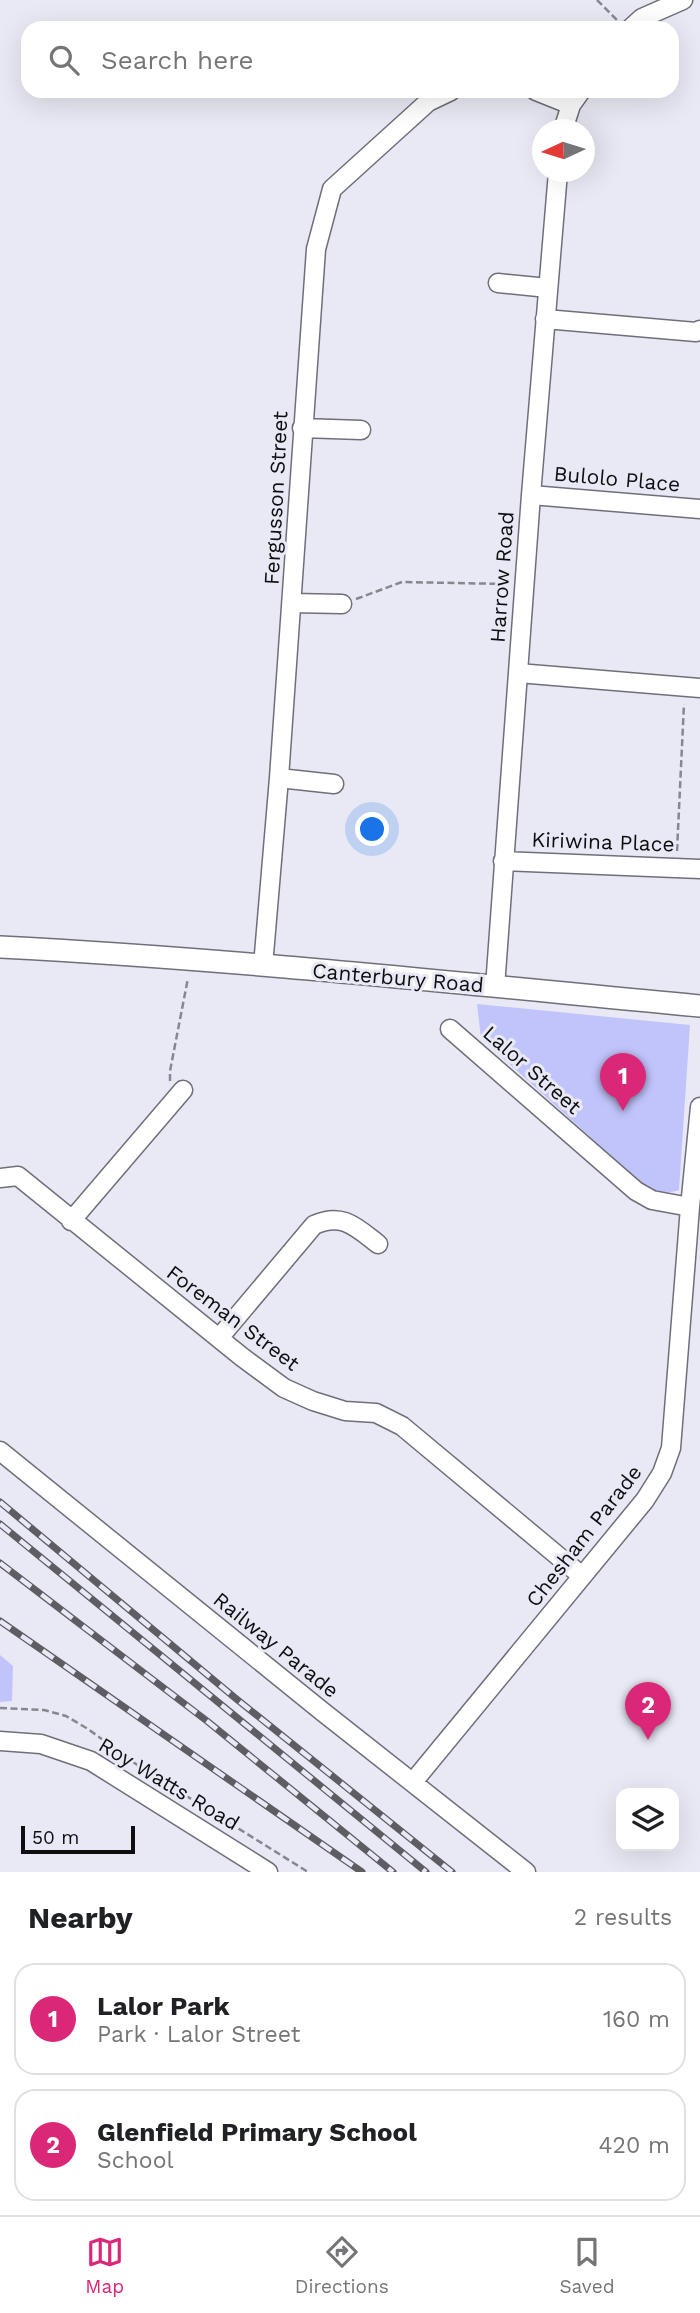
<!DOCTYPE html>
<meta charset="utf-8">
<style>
body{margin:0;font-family:"Work Sans",sans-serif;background:#f6f6f6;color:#202124}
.controls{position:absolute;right:21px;bottom:21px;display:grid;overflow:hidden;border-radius:14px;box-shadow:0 7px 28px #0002}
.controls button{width:63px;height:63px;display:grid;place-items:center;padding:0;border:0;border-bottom:2px solid #e0e0e0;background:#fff;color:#202124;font:35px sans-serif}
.compass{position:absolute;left:532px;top:119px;width:63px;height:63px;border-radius:50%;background:#fff;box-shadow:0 7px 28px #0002;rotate:266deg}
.scale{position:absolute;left:21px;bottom:18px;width:114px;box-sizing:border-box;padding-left:7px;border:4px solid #0e0e11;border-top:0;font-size:19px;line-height:24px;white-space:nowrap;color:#0e0e11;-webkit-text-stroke:5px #e8e9f4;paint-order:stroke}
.you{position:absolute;left:373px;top:830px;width:24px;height:24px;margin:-18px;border:5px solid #fff;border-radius:50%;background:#1a73e8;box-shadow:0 0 0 10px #1a73e833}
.badge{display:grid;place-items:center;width:46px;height:46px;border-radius:50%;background:#db2777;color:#fff;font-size:23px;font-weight:700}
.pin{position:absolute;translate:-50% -58px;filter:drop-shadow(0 2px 4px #0008)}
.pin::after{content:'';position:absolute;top:37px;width:24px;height:21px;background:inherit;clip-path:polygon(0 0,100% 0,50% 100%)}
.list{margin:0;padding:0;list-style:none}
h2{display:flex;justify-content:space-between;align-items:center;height:91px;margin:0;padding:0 28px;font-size:30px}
h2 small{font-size:23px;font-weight:400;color:#757577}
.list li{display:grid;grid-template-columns:46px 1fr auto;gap:21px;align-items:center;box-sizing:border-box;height:112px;margin:0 14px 14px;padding:0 14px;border:2px solid #e0e0e0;border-radius:21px}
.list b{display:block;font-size:26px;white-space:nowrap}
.list p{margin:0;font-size:23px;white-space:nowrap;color:#757577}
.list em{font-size:23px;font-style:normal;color:#757577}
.icon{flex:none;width:38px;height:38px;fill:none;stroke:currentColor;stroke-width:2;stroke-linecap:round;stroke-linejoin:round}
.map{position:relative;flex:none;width:700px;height:1872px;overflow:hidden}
.search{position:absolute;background:#fff;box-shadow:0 7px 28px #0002;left:21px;right:21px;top:21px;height:77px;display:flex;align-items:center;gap:18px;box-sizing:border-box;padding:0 24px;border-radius:21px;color:#757577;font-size:26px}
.sheet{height:343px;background:#fff}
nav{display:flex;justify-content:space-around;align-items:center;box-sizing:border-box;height:98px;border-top:2px solid #e0e0e0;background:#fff;font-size:19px;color:#757577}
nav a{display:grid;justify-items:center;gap:4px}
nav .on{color:#db2777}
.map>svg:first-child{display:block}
</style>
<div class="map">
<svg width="700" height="1872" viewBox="0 0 700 1872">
<rect width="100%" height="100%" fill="#e8e9f4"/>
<path fill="#c1c3fb" d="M477 1004 690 1025 679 1190C666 1195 653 1190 641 1183L481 1038Z
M0 1655 13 1666 12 1701 0 1702Z"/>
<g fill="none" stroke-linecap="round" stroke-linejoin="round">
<g stroke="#6f6f79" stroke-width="21">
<path id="minor" d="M631 28 642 18 683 0
M536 91 571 105
M563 130 571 105 581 91
M498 283 548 288
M545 319 696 332 700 330
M302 428 361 430
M531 495 700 509
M292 603 342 604
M518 673 700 688
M279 778 334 784
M503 861 700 869
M263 966 279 778 316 249 332 189 428 102 451 91
M495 987 531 495 558 172
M450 1029 636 1191 652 1200 690 1207
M0 1178 18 1176 242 1357 284 1388 313 1401 345 1411 376 1413 402 1426 582 1576
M71 1221 183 1090
M219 1338 314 1225C342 1212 356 1227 378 1244
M0 1451 323 1712 526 1872
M0 1741 41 1744 91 1761 268 1872
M413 1782 645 1500 662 1473 671 1448 690 1207 700 1107"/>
</g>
<g stroke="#6f6f79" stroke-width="24">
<path id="major" d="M0 947C234 959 467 984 700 1006"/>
</g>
<path stroke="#87878f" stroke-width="2.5" stroke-dasharray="7 3.5" stroke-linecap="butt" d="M597 0 618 21
M356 599 402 582 507 584
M677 851 684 704
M170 1081V1071L188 978
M0 1708 44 1710 66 1716 88 1729 140 1767 308 1872"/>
<use href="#minor" stroke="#fff" stroke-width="18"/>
<use href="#major" stroke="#fff" stroke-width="21"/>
<g stroke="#5d5d63" stroke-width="7">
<path id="rail" d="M0 1502 234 1697 452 1872
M0 1524 426 1872
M0 1563 207 1721 393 1872
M0 1621 362 1872"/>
</g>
<use href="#rail" stroke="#e8e9f4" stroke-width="4.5" stroke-dasharray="13" stroke-linecap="butt"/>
</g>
<g text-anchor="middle" stroke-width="6" stroke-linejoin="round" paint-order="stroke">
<g font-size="21" fill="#0e0e11" stroke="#e8e9f4">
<text transform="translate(617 479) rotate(5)" y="7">Bulolo Place</text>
<text transform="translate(276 498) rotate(-87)" y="7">Fergusson Street</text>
<text transform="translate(502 577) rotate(-86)" y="7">Harrow Road</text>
<text transform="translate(603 842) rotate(2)" y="7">Kiriwina Place</text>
<text transform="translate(398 978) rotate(5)" y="7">Canterbury Road</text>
<text transform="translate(532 1070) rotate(41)" y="7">Lalor Street</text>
<text transform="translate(233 1318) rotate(37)" y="7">Foreman Street</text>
<text transform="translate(584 1536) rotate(-52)" y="7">Chesham Parade</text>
<text transform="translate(276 1645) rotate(39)" y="7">Railway Parade</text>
<text transform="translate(169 1784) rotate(31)" y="7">Roy Watts Road</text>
</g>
</g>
</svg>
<div class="controls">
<button><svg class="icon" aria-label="layers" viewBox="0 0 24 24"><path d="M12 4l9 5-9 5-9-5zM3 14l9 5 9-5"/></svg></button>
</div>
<svg class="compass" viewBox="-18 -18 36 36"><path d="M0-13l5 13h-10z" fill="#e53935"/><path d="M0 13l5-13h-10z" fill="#757577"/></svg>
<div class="scale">50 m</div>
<div class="you"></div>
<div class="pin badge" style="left:623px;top:1111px">1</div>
<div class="pin badge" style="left:648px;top:1740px">2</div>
<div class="search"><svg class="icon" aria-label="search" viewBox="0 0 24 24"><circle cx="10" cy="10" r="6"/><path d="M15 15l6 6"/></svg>Search here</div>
</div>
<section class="sheet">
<h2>Nearby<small>2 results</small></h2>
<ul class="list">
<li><span class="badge">1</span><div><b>Lalor Park</b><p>Park · Lalor Street</p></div><em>160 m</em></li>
<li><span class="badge">2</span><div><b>Glenfield Primary School</b><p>School</p></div><em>420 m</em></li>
</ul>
</section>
<nav>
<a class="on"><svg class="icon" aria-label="map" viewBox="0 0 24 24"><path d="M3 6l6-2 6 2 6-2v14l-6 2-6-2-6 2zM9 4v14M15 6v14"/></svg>Map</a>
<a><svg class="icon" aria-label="directions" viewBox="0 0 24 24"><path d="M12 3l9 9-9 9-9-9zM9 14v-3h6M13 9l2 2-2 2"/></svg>Directions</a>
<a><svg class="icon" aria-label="saved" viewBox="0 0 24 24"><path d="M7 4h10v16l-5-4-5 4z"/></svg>Saved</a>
</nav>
